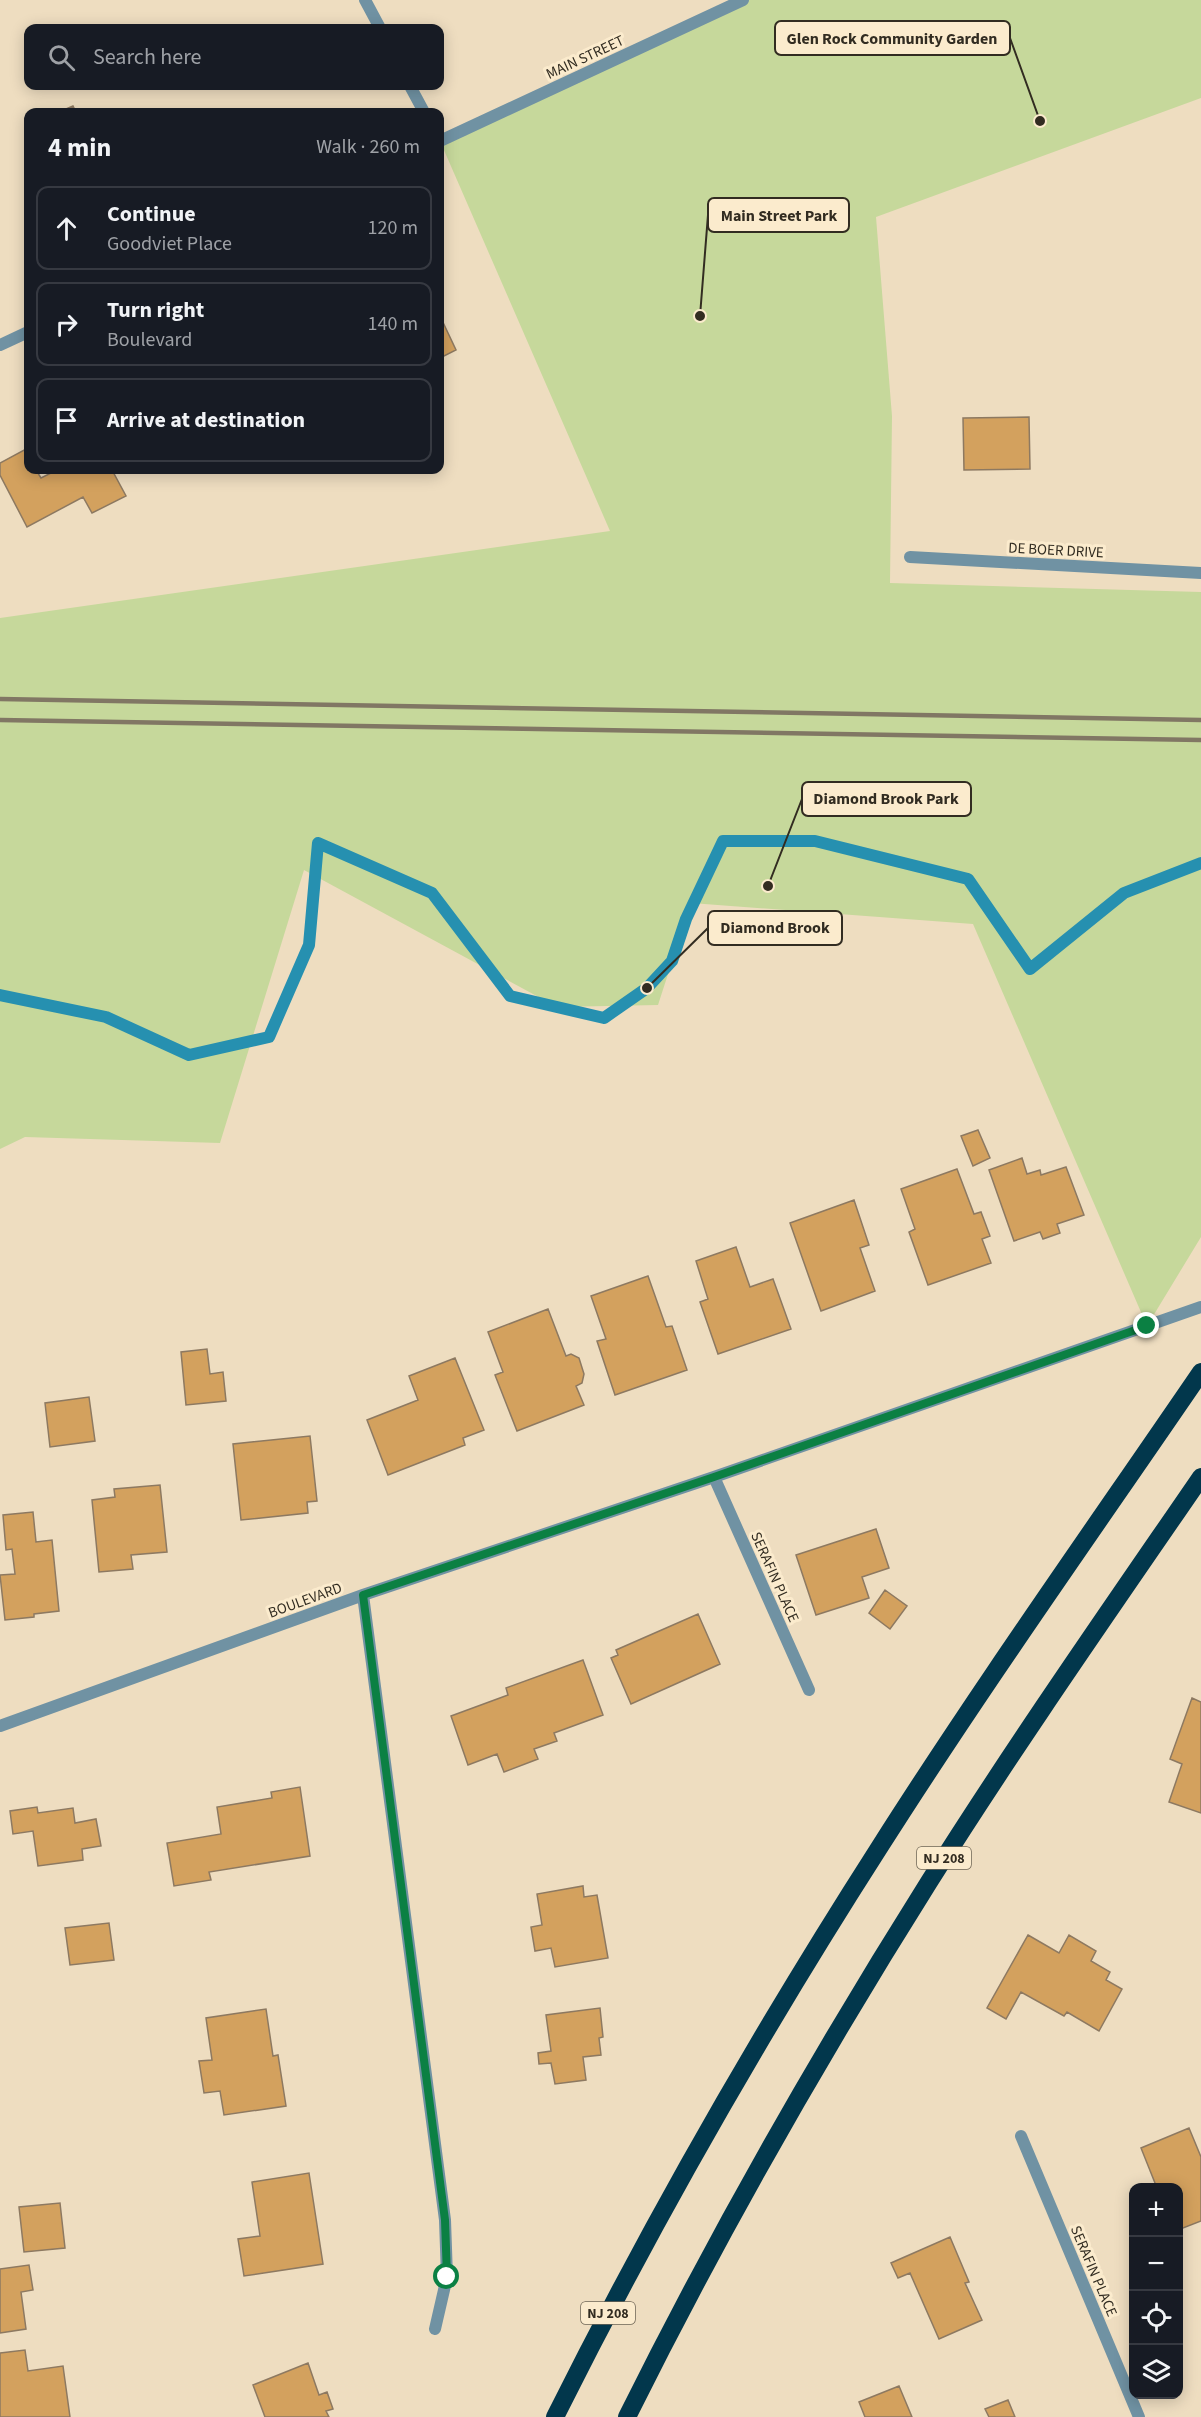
<!DOCTYPE html>
<meta charset="utf-8">
<style>
body{margin:0;font-family:"Source Sans 3",sans-serif;background:#20242c;color:#f1f3f6}
.controls{position:absolute;right:18px;bottom:18px;display:grid;overflow:hidden;border-radius:12px;box-shadow:0 3px 15px #0003}
.controls button{width:54px;height:54px;display:grid;place-items:center;padding:0;border:0;border-bottom:2px solid #363941;background:#171b24;color:#f1f3f6;font:30px sans-serif}
.stop{position:absolute;width:18px;height:18px;margin:-14px;border:4px solid #0b8043;border-radius:50%;background:#fff}
.stop.end{background:#0b8043;border-color:#fff;box-shadow:0 2px 6px #0008}
.list{margin:0;padding:0;list-style:none}
h2{display:flex;justify-content:space-between;align-items:center;height:78px;margin:0;padding:0 24px;font-size:26px}
h2 small{font-size:20px;font-weight:400;color:#9ea1a6}
.list li{display:grid;grid-template-columns:39px 1fr auto;gap:18px;align-items:center;box-sizing:border-box;height:84px;margin:0 12px 12px;padding:0 12px;border:2px solid #363941;border-radius:12px}
.list b{display:block;font-size:22px;white-space:nowrap}
.list p{margin:0;font-size:20px;white-space:nowrap;color:#9ea1a6}
.list em{font-size:20px;font-style:normal;color:#9ea1a6}
.icon{flex:none;width:33px;height:33px;fill:none;stroke:currentColor;stroke-width:2;stroke-linecap:round;stroke-linejoin:round}
.map{position:relative;flex:none;width:1201px;height:2417px;overflow:hidden}
.search{position:absolute;background:#171b24;box-shadow:0 3px 15px #0003;left:24px;top:24px;width:420px;height:66px;display:flex;align-items:center;gap:15px;box-sizing:border-box;padding:0 21px;border-radius:12px;color:#9ea1a6;font-size:22px}
.panel{position:absolute;background:#171b24;box-shadow:0 3px 15px #0003;left:24px;top:108px;width:420px;height:366px;border-radius:12px}
.map>svg:first-child{display:block}
</style>
<div class="map">
<svg width="1201" height="2417" viewBox="0 0 1201 2417">
<rect width="100%" height="100%" fill="#eeddc0"/>
<path fill="#c6d89b" d="M743 0H1201V98L876 217 892 416 890 583 1201 592V1237L1147 1326 973 924 691 903 658 1005 557 1007 304 870 220 1143 25 1137 0 1149V618L610 531 440 141Z"/>
<g fill="none" stroke-linecap="round" stroke-linejoin="round">
<path stroke="#2690b0" stroke-width="12" d="M0 995 106 1017 189 1055 269 1037 309 945 318 843 432 893 510 996 604 1018 647 988 672 961 686 919 723 841H815L968 879 1030 969 1124 893 1201 863"/>
</g>
<path fill="#d3a15e" stroke="#8d7961" stroke-width="1.5" d="M73 106 76 112H59Z
M440 316 456 350 440 358Z
M1029 417 1030 469 964 470 963 418Z
M26 449 28 454V470H36L41 478 57 470H112L126 496 92 513 83 497 27 527 0 475V463Z
M978 1130 990 1158 973 1166 961 1136Z
M1022 1158 1027 1174 1040 1170 1041 1175 1066 1167 1084 1215 1057 1224 1060 1233 1043 1239 1040 1232 1014 1241 989 1170Z
M957 1169 974 1214 981 1212 990 1236 982 1239 991 1263 928 1285 909 1232 915 1229 901 1189Z
M854 1200 869 1245 860 1248 875 1291 821 1311 790 1223Z
M736 1247 750 1287 773 1279 791 1329 718 1354 700 1302 708 1299 696 1261Z
M648 1276 666 1327 672 1326 687 1370 615 1395 597 1341 606 1339 591 1296Z
M548 1309 566 1356 571 1354 579 1358 584 1374 582 1383 576 1386 584 1405 517 1431 495 1375 503 1372 488 1332Z
M207 1349 210 1374 223 1372 226 1401 186 1405 181 1352Z
M455 1358 484 1430 463 1438 465 1445 388 1475 367 1420 418 1400 409 1376Z
M89 1397 95 1441 50 1447 45 1403Z
M310 1436 317 1501 307 1502 308 1513 241 1520 233 1444Z
M160 1485 167 1552 131 1555 133 1569 99 1572 92 1500 115 1497 114 1489Z
M33 1512 36 1542 52 1540 59 1611 34 1614V1617L5 1620 0 1575 15 1574 12 1549 6 1550 3 1515Z
M876 1529 889 1568 862 1577 869 1598 816 1615 796 1555Z
M885 1590 907 1606 890 1629 869 1613Z
M698 1614 720 1664 631 1704 611 1658 618 1655 616 1650Z
M583 1660 603 1715 554 1733 557 1741 534 1749 538 1759 504 1772 497 1754 468 1765 451 1716 508 1695 506 1688Z
M1192 1698 1201 1702V1813L1169 1802 1182 1764 1170 1759Z
M300 1787 310 1856 209 1872 211 1880 174 1886 167 1843 221 1834 217 1807 272 1798 271 1792Z
M37 1807 38 1813 73 1808 75 1823 96 1819 101 1846 82 1849 83 1860 38 1866 33 1831 13 1834 10 1811Z
M583 1886 584 1897 597 1895 608 1958 555 1967 551 1948 535 1951 531 1927 542 1925 537 1894Z
M109 1923 114 1960 70 1965 65 1928Z
M1028 1935 1059 1953 1069 1935 1096 1951 1091 1961 1110 1972 1106 1980 1122 1989 1099 2031 1067 2012 1064 2016 1021 1992 1006 2019 987 2008Z
M600 2008 603 2037 599 2038 601 2055 583 2057 586 2080 555 2084 551 2063 539 2064 538 2053 551 2051 546 2015Z
M266 2009 273 2056 278 2055 286 2106 224 2115 220 2091 204 2093 199 2061 212 2060 206 2018Z
M1189 2128 1201 2157V2221L1178 2230V2188H1157L1141 2148Z
M309 2173 323 2264 244 2276 238 2239 260 2236 252 2182Z
M60 2203 65 2248 24 2252 19 2207Z
M950 2237 969 2282 965 2283 982 2320 939 2339 910 2273 898 2278 891 2263Z
M29 2265 33 2290 21 2292 26 2329 0 2333V2269Z
M25 2350 28 2371 63 2366 70 2417H0V2353Z
M308 2363 319 2395 327 2392 333 2409 326 2411 329 2417H265L253 2385Z
M899 2386 912 2417H865L859 2402Z
M1008 2400 1015 2417H989L985 2409Z"/>
<g fill="none" stroke-linecap="round" stroke-linejoin="round">
<path stroke="#7092a3" stroke-width="12" d="M365 0 380 28
M410 86 424 112
M440 141 743 0
M0 345 28 332
M910 557 1201 573
M714 1477 809 1690
M363 1595 445 2220 447 2277 435 2329
M0 1726 363 1595 714 1477 1201 1307
M1021 2136 1139 2417"/>
<path stroke="#02374c" stroke-width="18" d="M555 2417C653 2221 761 2032 879 1848 982 1686 1093 1530 1201 1372
M627 2417C718 2234 820 2055 929 1882 1016 1744 1109 1611 1201 1477"/>
<path stroke="#817764" stroke-width="4.5" d="M0 699 1201 720
M0 720 1201 740"/>
</g>
<g fill="none" stroke-linecap="round" stroke-linejoin="round">
<path stroke="#0b8043" stroke-width="8" d="M447 2277 445 2220 363 1595 714 1477 1147 1326"/>
</g>
<g text-anchor="middle" stroke-width="6" stroke-linejoin="round" paint-order="stroke">
<g fill="#fbebcd" stroke="#6e6555" stroke-width="1.5">
<rect x="917" y="1847" width="54" height="22" rx="4.5"/>
<rect x="581" y="2302" width="54" height="22" rx="4.5"/>
</g>
<g font-size="14" font-weight="bold" fill="#322c21">
<text x="944" y="1863">NJ 208</text>
<text x="608" y="2318">NJ 208</text>
</g>
<g font-size="15" fill="#322c21" stroke="#fbebcd">
<text transform="translate(585 57) rotate(-25)" y="5">MAIN STREET</text>
<text transform="translate(1056 550) rotate(3)" y="5">DE BOER DRIVE</text>
<text transform="translate(775 1577) rotate(66)" y="5">SERAFIN PLACE</text>
<text transform="translate(305 1600) rotate(-20)" y="5">BOULEVARD</text>
<text transform="translate(1094 2271) rotate(67)" y="5">SERAFIN PLACE</text>
</g>
</g>
<path fill="none" stroke="#322c21" stroke-width="2" d="M1040 121L1010 38M700 316L708 215M768 886L802 799M647 988L708 928"/>
<g fill="#322c21" stroke="#fbebcd" stroke-width="2">
<circle cx="1040" cy="121" r="6"/>
<circle cx="700" cy="316" r="6"/>
<circle cx="768" cy="886" r="6"/>
<circle cx="647" cy="988" r="6"/>
</g>
<g fill="#fbebcd" stroke="#322c21" stroke-width="2">
<rect x="775" y="21" width="235" height="34" rx="6"/>
<rect x="708" y="198" width="141" height="34" rx="6"/>
<rect x="802" y="782" width="169" height="34" rx="6"/>
<rect x="708" y="911" width="134" height="34" rx="6"/>
</g>
<g font-size="16" text-anchor="middle" font-weight="bold" fill="#322c21">
<text x="892" y="44">Glen Rock Community Garden</text>
<text x="779" y="221">Main Street Park</text>
<text x="886" y="804">Diamond Brook Park</text>
<text x="775" y="933">Diamond Brook</text>
</g>
</svg>
<div class="controls">
<button>+</button>
<button>−</button>
<button><svg class="icon" aria-label="locate" viewBox="0 0 24 24"><circle cx="12" cy="12" r="6"/><path d="M12 2v4M12 18v4M2 12h4M18 12h4"/></svg></button>
<button><svg class="icon" aria-label="layers" viewBox="0 0 24 24"><path d="M12 4l9 5-9 5-9-5zM3 14l9 5 9-5"/></svg></button>
</div>
<div class="stop" style="left:447px;top:2277px"></div>
<div class="stop end" style="left:1147px;top:1326px"></div>
<div class="search"><svg class="icon" aria-label="search" viewBox="0 0 24 24"><circle cx="10" cy="10" r="6"/><path d="M15 15l6 6"/></svg>Search here</div>
<section class="panel">
<h2>4 min<small>Walk · 260 m</small></h2>
<ul class="list">
<li><svg class="icon" aria-label="ahead" viewBox="0 0 24 24"><path d="M12 20V5M6 11l6-6 6 6"/></svg><div><b>Continue</b><p>Goodviet Place</p></div><em>120 m</em></li>
<li><svg class="icon" aria-label="right" viewBox="0 0 24 24"><path d="M7 20v-9h11M14 6l5 5-5 5"/></svg><div><b>Turn right</b><p>Boulevard</p></div><em>140 m</em></li>
<li><svg class="icon" aria-label="arrive" viewBox="0 0 24 24"><path d="M6 21V4h12l-3 4 3 4H6"/></svg><div><b>Arrive at destination</b></div></li>
</ul>
</section>
</div>
